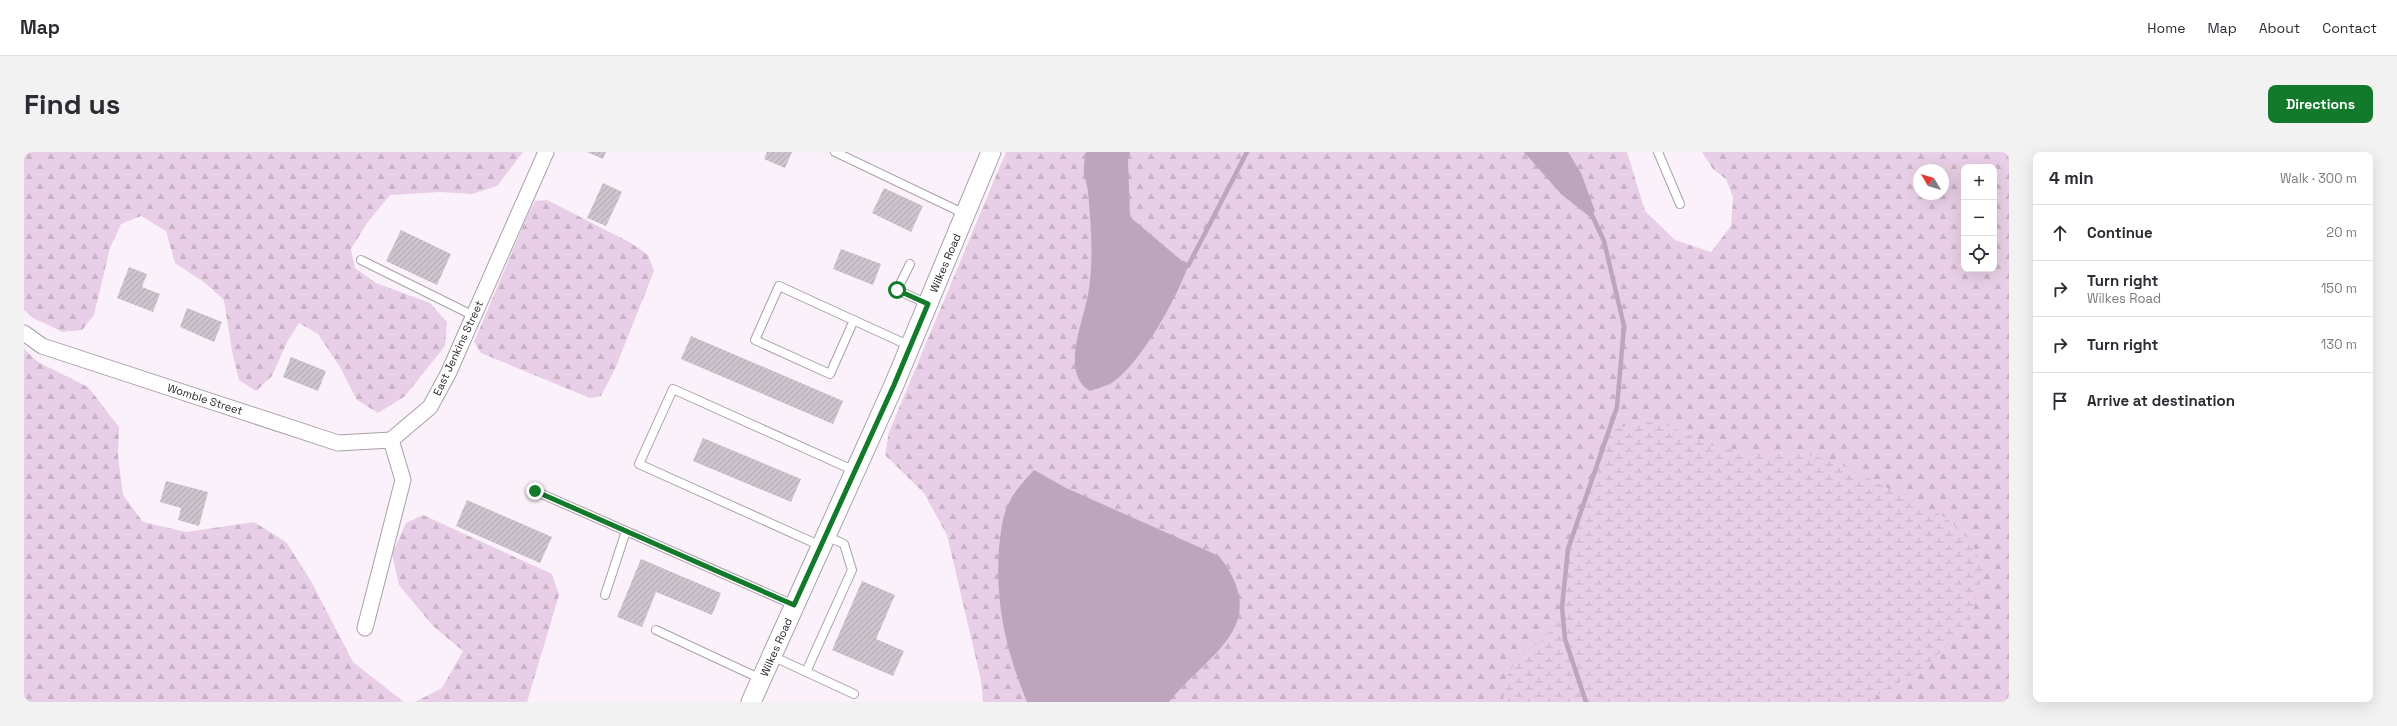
<!DOCTYPE html>
<meta charset="utf-8">
<style>
body{margin:0;font-family:"Space Grotesk",sans-serif;background:#f2f2f3;color:#2b2b33}
.controls{position:absolute;right:12px;top:12px;display:grid;overflow:hidden;border-radius:8px;box-shadow:0 4px 16px #0002}
.controls button{width:36px;height:36px;display:grid;place-items:center;padding:0;border:0;border-bottom:1px solid #e1e1e2;background:#fff;color:#2b2b33;font:20px sans-serif}
.compass{position:absolute;left:1889px;top:12px;width:36px;height:36px;border-radius:50%;background:#fff;box-shadow:0 4px 16px #0002;rotate:308deg}
.stop{position:absolute;width:12px;height:12px;margin:-9px;border:3px solid #13792b;border-radius:50%;background:#fff}
.stop.end{background:#13792b;border-color:#fff;box-shadow:0 1px 4px #0008}
.list{margin:0;padding:0;list-style:none}
h2{display:flex;justify-content:space-between;align-items:center;height:52px;margin:0;padding:0 16px;font-size:17px}
h2 small{font-size:13px;font-weight:400;color:#7c7c81}
.list li{display:grid;grid-template-columns:26px 1fr auto;gap:12px;align-items:center;box-sizing:border-box;height:56px;padding:0 16px;border-top:1px solid #e1e1e2}
.list b{display:block;font-size:15px;white-space:nowrap}
.list p{margin:0;font-size:13px;white-space:nowrap;color:#7c7c81}
.list em{font-size:13px;font-style:normal;color:#7c7c81}
.icon{flex:none;width:22px;height:22px;fill:none;stroke:currentColor;stroke-width:2;stroke-linecap:round;stroke-linejoin:round}
.map{position:relative;flex:none;width:1985px;height:550px;overflow:hidden;border-radius:8px}
header{display:flex;align-items:center;gap:24px;box-sizing:border-box;height:56px;padding:0 20px;background:#fff;border-bottom:1px solid #e1e1e2}
header strong{font-size:19px}
nav{display:flex;gap:22px;margin-inline-start:auto;font-size:14px}
.intro{display:flex;align-items:center;justify-content:space-between;box-sizing:border-box;height:96px;padding:0 24px}
h1{margin:0;font-size:28px}
.button{padding:10px 18px;border-radius:8px;background:#13792b;color:#fff;font-size:14px;font-weight:700}
main{display:flex;gap:24px;padding:0 24px}
aside{flex:1;background:#fff;border-radius:8px;box-shadow:0 4px 16px #0002}
.map>svg:first-child{display:block}
</style>
<header>
<strong>Map</strong>
<nav><a>Home</a><a>Map</a><a>About</a><a>Contact</a></nav>
</header>
<div class="intro"><h1>Find us</h1><a class="button">Directions</a></div>
<main>
<div class="map">
<svg width="1985" height="550" viewBox="0 0 1985 550">
<defs>
<pattern id="forest-firs" width="22" height="20" patternUnits="userSpaceOnUse"><rect width="22" height="20" fill="#e8cfe7"/><path d="M5 1l3.5 6h-7zM16 11l3.5 6h-7z" fill="#c7b2c6"/></pattern>
<pattern id="wetland-marsh" width="20" height="14" patternUnits="userSpaceOnUse"><rect width="20" height="14" fill="#e8cfe7"/><path d="M1 5h8M5 5V1M11 12h8M15 12V8" fill="none" stroke="#c7b2c6"/></pattern>
<pattern id="building-hatch" width="6" height="6" patternUnits="userSpaceOnUse"><rect width="6" height="6" fill="#ccc3cc"/><path d="M-1 1l2-2M0 6l6-6M5 7l2-2" fill="none" stroke="#afa7af"/></pattern>
</defs>
<rect width="100%" height="100%" fill="#fbf1fa"/>
<path fill="url(#forest-firs)" fill-rule="evenodd" d="M0 0H499L473 34 448 42 416 40 366 43 343 71 327 97 331 116 352 131 406 151 423 170 421 194 381 244 354 261 333 248 316 215 294 182 275 171 263 190 248 224 232 239 215 228 208 199 200 148 181 131 151 111 142 79 117 64 97 72 86 96 70 163 58 178 39 180 9 166 0 158Z
M982 0H1603L1621 59 1651 88 1687 100 1707 74 1709 45 1702 27 1689 17 1678 0H1985V550H959L957 528 923 383 900 341 861 303 865 280ZM1940 15H1970V117H1940ZM1895 18H1919V42H1895Z
M523 48 607 91 624 103 630 119 591 217 577 244 566 246 457 201 450 190 505 60 511 49Z
M0 197 14 210 64 235 95 275 94 304 99 343 119 370 162 380 230 370 262 390 287 429 329 510 380 550H0Z
M399 363 528 422 535 443 503 550H391L418 536 439 499 409 474 375 433 368 402 382 371Z"/>
<path fill="url(#wetland-marsh)" d="M1623 270 1643 273 1686 293 1715 300H1774L1810 309 1921 365 1948 390 1959 418 1946 472 1898 518 1859 539 1846 550H1479L1481 528 1490 512 1540 467 1544 397 1586 277Z"/>
<path fill="#bda5bd" d="M1062 0H1106L1104 8 1106 65 1164 114C1153 146 1117 211 1089 230 1083 234 1073 236 1066 239 1036 222 1059 170 1064 143 1070 109 1067 74 1064 39 1063 33 1061 27 1060 21 1059 15 1061 7 1062 0Z
M1500 0H1544L1557 21 1571 59 1566 65 1537 42Z
M1010 318 1042 336 1195 404C1250 475 1183 501 1145 550H1003C982 499 971 451 975 396 977 380 978 363 986 349 991 338 1002 327 1010 318Z"/>
<g fill="none" stroke-linecap="round" stroke-linejoin="round">
<path stroke="#bda5bd" stroke-width="4.5" d="M1159 111 1164 114 1223 0
M1562 550 1541 487 1538 455 1544 397 1593 255 1600 174 1580 89 1566 59"/>
</g>
<path fill="url(#building-hatch)" d="M563 0H582L579 7Z
M743 0H768L761 16 740 7Z
M579 31 598 40 582 74 563 66Z
M860 36 899 54 887 80 848 61Z
M377 78 427 102 413 133 362 109Z
M817 97 857 112 849 133 809 117Z
M105 115 123 122 118 135 136 142 129 160 93 146Z
M163 156 198 170 190 190 156 175Z
M667 184 819 249 809 272 657 207Z
M267 205 302 219 294 239 259 225Z
M679 286 777 327 767 350 669 309Z
M142 329 184 340 175 374 154 368 157 356 136 350Z
M443 348 528 385 516 411 432 374Z
M617 407 697 441 688 463 632 440 618 475 593 465Z
M838 429 871 443 852 487 880 499 869 524 808 498Z"/>
<g fill="none" stroke-linecap="round" stroke-linejoin="round">
<g stroke="#a9a0a9" stroke-width="10">
<path id="service" d="M811 0 941 62
M1634 0 1656 52
M337 108 450 164
M886 112 873 138 904 152
M830 168 806 222 731 188 755 134 886 194
M511 339 770 453
M797 394 615 312 649 237 831 319
M581 443 602 379
M632 478 737 527
M748 504 830 542
M782 520 828 418 820 392 802 384"/>
</g>
<g stroke="#a9a0a9" stroke-width="17">
<path id="minor" d="M0 181 18 194 314 291 367 288
M341 476 379 328 367 288 406 255 424 222 522 0"/>
</g>
<g stroke="#a9a0a9" stroke-width="21">
<path id="tertiary" d="M727 550 870 233 967 0"/>
</g>
<use href="#service" stroke="#fff" stroke-width="8"/>
<use href="#minor" stroke="#fff" stroke-width="15"/>
<use href="#tertiary" stroke="#fff" stroke-width="19"/>
</g>
<g fill="none" stroke-linecap="round" stroke-linejoin="round">
<path stroke="#13792b" stroke-width="5" d="M511 339 770 453 870 233 904 152 873 138"/>
</g>
<g text-anchor="middle" stroke-width="3.5" stroke-linejoin="round" paint-order="stroke">
<g font-size="11" fill="#2a262a" stroke="#fff">
<text transform="translate(921 111) rotate(-67)" y="4">Wilkes Road</text>
<text transform="translate(434 196) rotate(-65)" y="4">East Jenkins Street</text>
<text transform="translate(181 247) rotate(18)" y="4">Womble Street</text>
<text transform="translate(752 495) rotate(-66)" y="4">Wilkes Road</text>
</g>
</g>
</svg>
<div class="controls">
<button>+</button>
<button>−</button>
<button><svg class="icon" aria-label="locate" viewBox="0 0 24 24"><circle cx="12" cy="12" r="6"/><path d="M12 2v4M12 18v4M2 12h4M18 12h4"/></svg></button>
</div>
<svg class="compass" viewBox="-18 -18 36 36"><path d="M0-13l5 13h-10z" fill="#e53935"/><path d="M0 13l5-13h-10z" fill="#7c7c81"/></svg>
<div class="stop" style="left:873px;top:138px"></div>
<div class="stop end" style="left:511px;top:339px"></div>
</div>
<aside>
<h2>4 min<small>Walk · 300 m</small></h2>
<ul class="list">
<li><svg class="icon" aria-label="ahead" viewBox="0 0 24 24"><path d="M12 20V5M6 11l6-6 6 6"/></svg><div><b>Continue</b></div><em>20 m</em></li>
<li><svg class="icon" aria-label="right" viewBox="0 0 24 24"><path d="M7 20v-9h11M14 6l5 5-5 5"/></svg><div><b>Turn right</b><p>Wilkes Road</p></div><em>150 m</em></li>
<li><svg class="icon" aria-label="right" viewBox="0 0 24 24"><path d="M7 20v-9h11M14 6l5 5-5 5"/></svg><div><b>Turn right</b></div><em>130 m</em></li>
<li><svg class="icon" aria-label="arrive" viewBox="0 0 24 24"><path d="M6 21V4h12l-3 4 3 4H6"/></svg><div><b>Arrive at destination</b></div></li>
</ul>
</aside>
</main>
